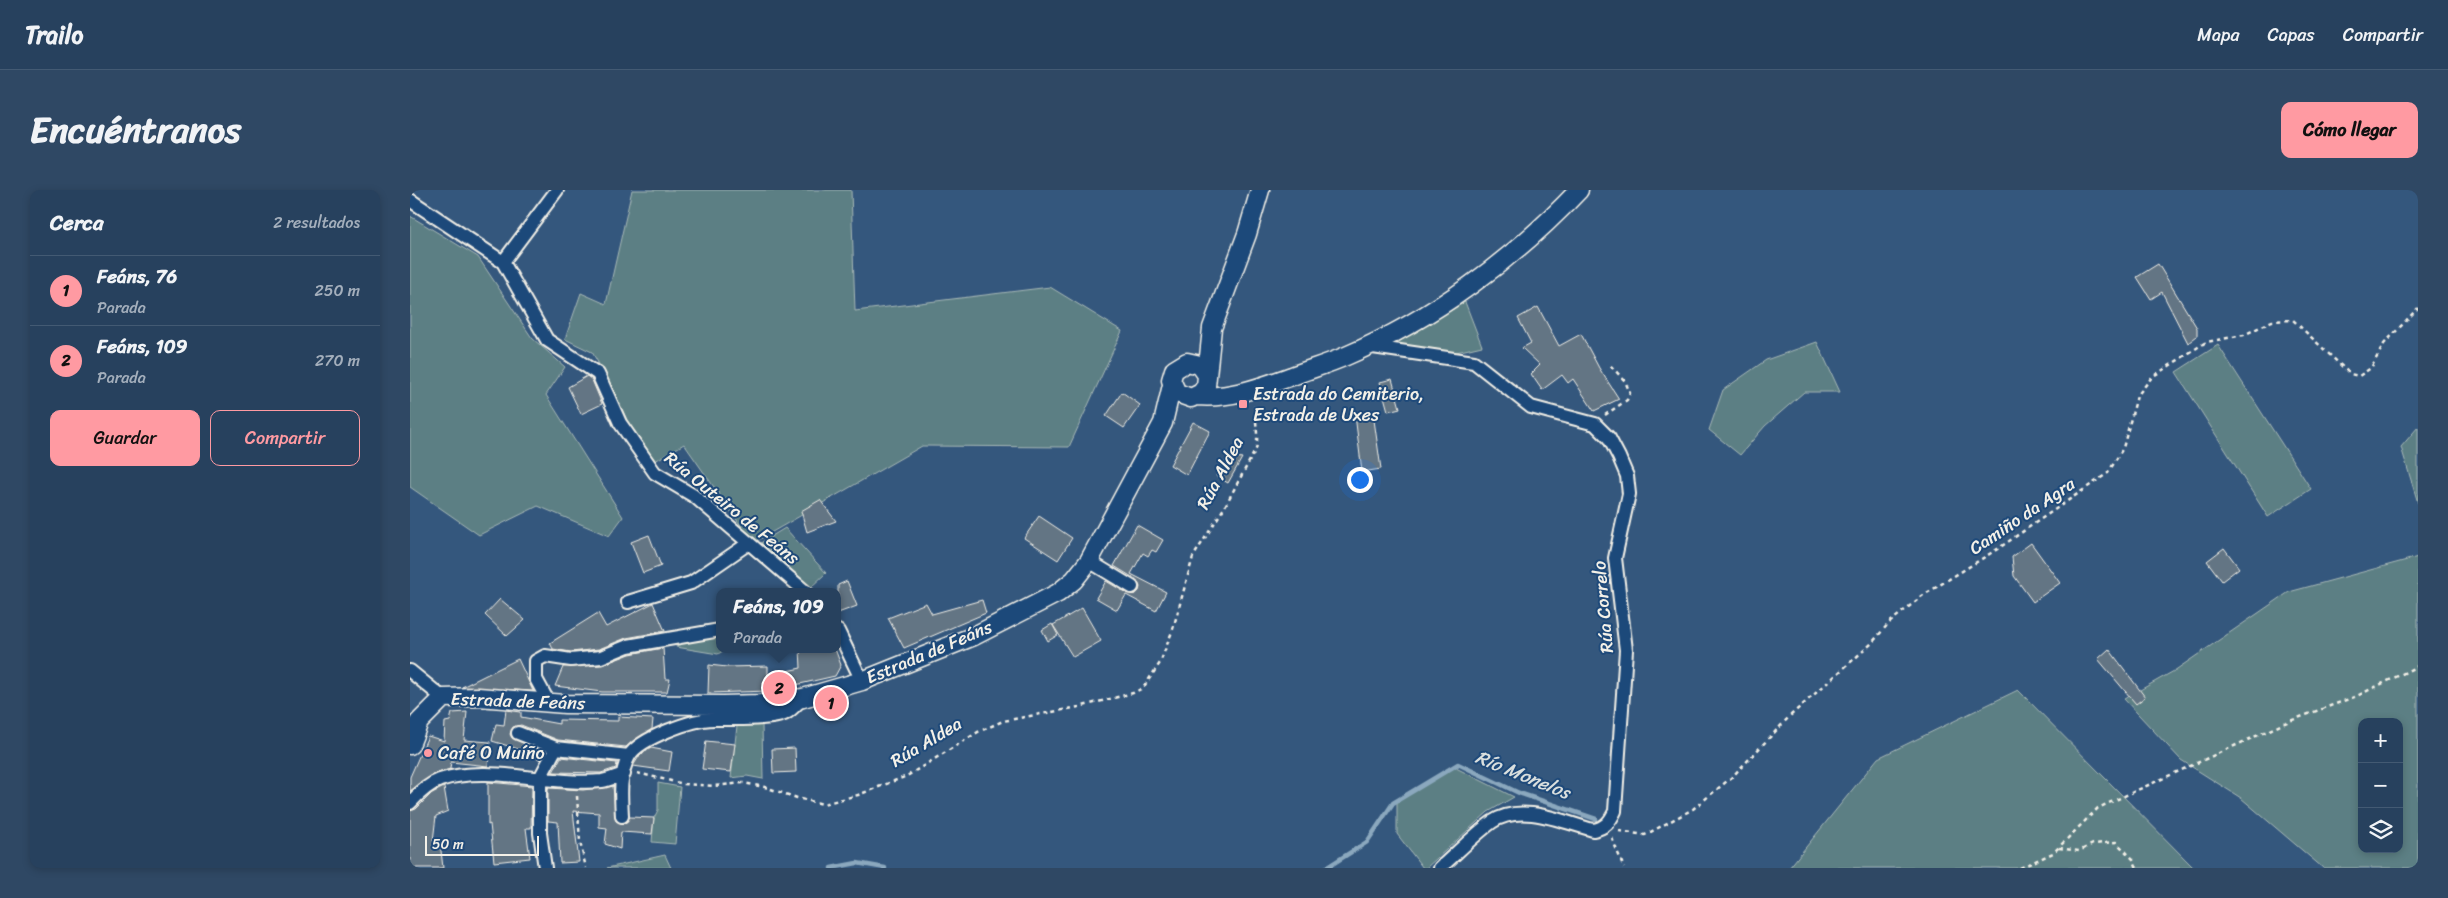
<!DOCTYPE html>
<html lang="es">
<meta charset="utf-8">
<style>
body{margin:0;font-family:Sriracha,sans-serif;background:#2f4864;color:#f1f3f6}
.controls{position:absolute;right:15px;bottom:15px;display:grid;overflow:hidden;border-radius:10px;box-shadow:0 2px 8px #0003}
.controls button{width:45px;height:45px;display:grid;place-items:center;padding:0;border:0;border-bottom:1px solid #435a73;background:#27415e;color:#f1f3f6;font:25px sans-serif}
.scale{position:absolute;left:15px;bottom:12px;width:114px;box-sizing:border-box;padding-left:5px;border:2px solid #f4f1e8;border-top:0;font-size:14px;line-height:18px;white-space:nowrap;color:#f4f1e8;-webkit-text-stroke:4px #1f4a7a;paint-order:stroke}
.you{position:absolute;left:949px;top:289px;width:18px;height:18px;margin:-12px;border:4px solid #fff;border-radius:50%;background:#1a73e8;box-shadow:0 0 0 8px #1a73e833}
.badge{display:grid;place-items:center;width:32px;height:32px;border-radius:50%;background:#ff9aa2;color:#111;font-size:16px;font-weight:700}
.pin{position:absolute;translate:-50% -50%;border:2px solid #fff;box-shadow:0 1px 5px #0006}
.popup{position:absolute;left:306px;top:398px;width:125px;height:65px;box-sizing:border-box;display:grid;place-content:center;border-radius:10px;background:#27415e;filter:drop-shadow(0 1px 4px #0005);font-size:16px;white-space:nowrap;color:#a4afbc}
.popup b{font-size:19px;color:#f1f3f6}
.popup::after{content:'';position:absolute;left:50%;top:100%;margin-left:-10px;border:10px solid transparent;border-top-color:#27415e}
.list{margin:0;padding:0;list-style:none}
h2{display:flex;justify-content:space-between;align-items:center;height:65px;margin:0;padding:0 20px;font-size:21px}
h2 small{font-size:16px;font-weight:400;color:#a4afbc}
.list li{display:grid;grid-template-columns:32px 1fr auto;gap:15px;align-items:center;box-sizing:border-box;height:70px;padding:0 20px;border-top:1px solid #435a73}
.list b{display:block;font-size:19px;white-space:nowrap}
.list p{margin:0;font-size:16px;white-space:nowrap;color:#a4afbc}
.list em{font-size:16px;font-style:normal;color:#a4afbc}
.actions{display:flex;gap:10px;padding:15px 20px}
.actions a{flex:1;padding:11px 0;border:1px solid #ff9aa2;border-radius:10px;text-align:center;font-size:18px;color:#ff9aa2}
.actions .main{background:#ff9aa2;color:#111}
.icon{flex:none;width:28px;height:28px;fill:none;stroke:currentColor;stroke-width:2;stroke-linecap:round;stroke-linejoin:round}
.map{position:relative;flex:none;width:2008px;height:678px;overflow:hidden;border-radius:10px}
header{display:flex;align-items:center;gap:30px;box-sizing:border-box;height:70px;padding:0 25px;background:#27415e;border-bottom:1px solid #435a73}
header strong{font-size:24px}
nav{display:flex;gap:28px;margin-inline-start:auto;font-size:18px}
.intro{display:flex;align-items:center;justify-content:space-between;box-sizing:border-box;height:120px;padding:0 30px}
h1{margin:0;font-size:35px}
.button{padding:12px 22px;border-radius:10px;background:#ff9aa2;color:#111;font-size:18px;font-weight:700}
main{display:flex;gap:30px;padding:0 30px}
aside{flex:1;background:#27415e;border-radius:10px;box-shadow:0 2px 8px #0003}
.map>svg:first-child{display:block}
</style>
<header>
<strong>Trailo</strong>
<nav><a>Mapa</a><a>Capas</a><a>Compartir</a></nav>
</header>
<div class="intro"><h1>Encuéntranos</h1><a class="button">Cómo llegar</a></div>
<main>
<aside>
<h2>Cerca<small>2 resultados</small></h2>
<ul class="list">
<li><span class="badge">1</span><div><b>Feáns, 76</b><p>Parada</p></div><em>250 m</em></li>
<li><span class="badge">2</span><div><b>Feáns, 109</b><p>Parada</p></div><em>270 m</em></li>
</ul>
<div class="actions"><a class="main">Guardar</a><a>Compartir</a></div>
</aside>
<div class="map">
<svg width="2008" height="678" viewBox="0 0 2008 678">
<rect width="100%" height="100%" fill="#34577d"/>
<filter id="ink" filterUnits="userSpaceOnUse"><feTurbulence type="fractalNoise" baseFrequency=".02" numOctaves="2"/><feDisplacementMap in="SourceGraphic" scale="10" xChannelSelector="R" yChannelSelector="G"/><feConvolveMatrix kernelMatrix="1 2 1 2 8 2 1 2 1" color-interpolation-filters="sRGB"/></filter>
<g filter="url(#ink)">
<path fill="#5b7f84" stroke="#a8b8b6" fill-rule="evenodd" d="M222 0H441L445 121 640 97 712 141 659 257 512 256 343 353 274 254 245 271 217 230 203 199 182 162 155 149 171 103 196 114Z
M0 26 68 67 122 148 155 177 136 205 213 327 199 346 128 316 69 345 0 297Z
M1055 112 1072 156 1042 163 985 154Z
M1407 152 1430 202H1394L1355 236 1330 265 1299 240 1313 200 1356 170Z
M1808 155 1901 299 1858 327 1766 182Z
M2008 237V313L1991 257Z
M375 338 416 383 399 399 349 354Z
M2008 367V678H1913L1831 608 1771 570 1714 509 1764 481 1879 402ZM1952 532H1989V659H1952Z
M310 443V459H316L308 464 266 457 268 451Z
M1608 500 1784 678H1379L1468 568Z
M352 534 353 589 337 586 321 588 327 536Z
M1044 577 1104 607 1078 622 1016 678H1013L987 644V609Z
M248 593 270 597 265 654 242 652 244 628 248 620Z
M255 665 261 678H197Z"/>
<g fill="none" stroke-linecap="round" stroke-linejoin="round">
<path stroke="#8ba8be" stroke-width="4.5" d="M421 678 447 673 475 678
M916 678 957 652 983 613 1048 574 1109 603 1186 629"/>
</g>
<path fill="#647584" stroke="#f4f1e8" d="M1748 74 1787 138V146L1778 153 1752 102 1741 109 1727 87Z
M1128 117 1149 156 1171 144 1189 178 1209 209 1184 221 1163 189 1158 193 1152 185 1132 200 1121 184 1130 175 1112 158 1121 153 1108 128Z
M177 186 182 190 192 214 171 224 158 197Z
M982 189 990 218 978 221 970 192Z
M712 202 730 215 714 238 696 226Z
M963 223 971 279 952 282 945 225Z
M783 232 800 241 777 285 760 275Z
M819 266 832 268 818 293 806 286Z
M410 310 426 331 397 342 391 321Z
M629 326 662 348 648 370 614 348Z
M727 335 753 350 746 362 742 360 738 366 733 363 721 384 756 402 746 421 716 405 707 420 686 408 696 391 718 404H725L729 401 730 397 727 390 704 376Z
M239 345 251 376 233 383 221 352Z
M1621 353 1650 393 1623 412 1604 386 1602 367Z
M1814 358 1829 378 1812 391 1797 371Z
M437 391 447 416 428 423V395Z
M90 409 115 430 97 446 75 425Z
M572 410 576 423 494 458 478 428 516 413 522 424Z
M243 413 255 441 216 448 189 459 161 462 143 459 140 453 188 423 196 437Z
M672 418 691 451 663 467 643 435Z
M642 434 648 445 638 451 632 440Z
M253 458 255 489H260L257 502H192L145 496 153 477 192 475 220 464Z
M390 459H425L431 475 425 486 359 501 298 503 299 475 317 477 358 476V485L391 478Z
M1699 459 1735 507 1726 514 1688 469Z
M108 469 123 501 52 497Z
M96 520 111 522V527L149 534V530L208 531V527L243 529 242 539 216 557 148 550 111 535 103 537 100 544 102 548 135 562 130 570 121 563 82 551 86 534 94 535Z
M57 522 54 550 80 552 78 576 41 572 40 579 22 585 0 601V587L18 546 34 551 35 532 40 531 42 523Z
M296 551 325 554 321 582 292 579Z
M241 558 262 562 259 581 223 576 230 565Z
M385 558 386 582 363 583 362 559Z
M151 567 207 573 206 578 191 583 143 582Z
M78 592 122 596 121 638H116L120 668 84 672 80 634 78 635Z
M203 596 206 631 213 634 220 627 244 628 242 644 211 642 210 659 195 654 197 638 189 637V623L163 621 169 672 150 673 148 632 138 631V598L173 600Z
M34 597 38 621 26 626 23 651 30 652 33 678H0V621L6 619 22 603Z"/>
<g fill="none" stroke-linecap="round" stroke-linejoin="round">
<g stroke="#f4f1e8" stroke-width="16">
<path id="street" d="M0 10 93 72 137 150 188 184 210 233 245 283 284 306 396 402
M93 72 147 0
M956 156 1064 172 1121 217 1185 234 1199 248 1209 267 1217 286 1219 304 1205 368 1216 460 1205 621C1200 632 1195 638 1183 640 1153 632 1111 612 1082 632 1064 645 1047 663 1030 678
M679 371 722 397
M218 412 281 393 339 353
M428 441 452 491
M0 481 33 508
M139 513 126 489V471L135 466 161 470 191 467 218 456 310 440
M108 543 146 558 219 566
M0 613C8 604 19 594 30 590 79 574 141 596 192 591 199 590 207 586 214 584
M212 626C211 608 209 584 219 566 230 548 283 529 304 529 320 529 364 530 376 523 382 520 388 512 393 508
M135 678 130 643V588L146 558"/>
</g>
<g stroke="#f4f1e8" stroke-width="21">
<path id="secondary" d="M797 185 790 175 777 172 764 180 761 190 767 203 781 208 791 203 796 196 802 138 837 44 850 0
M787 206C820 209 851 197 882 186 900 179 918 174 936 166 1023 129 1104 69 1169 0
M0 555 9 532 33 508 68 507 155 514 313 515 350 514 393 508 452 491 564 446 648 403 664 390 679 371 753 233 762 195"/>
</g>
<path stroke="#f4f1e8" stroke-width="2.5" stroke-dasharray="4 4" stroke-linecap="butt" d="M1195 225 1217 210 1220 203 1215 191 1200 175
M227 583 274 594 304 596 333 593 355 597 387 608 413 614 448 605 497 586 568 542 593 531 669 517 723 503 733 498 750 473 763 439 783 367 814 318 846 259C849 247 845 230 845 216
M167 606 170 652 176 678
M1209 641 1235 645 1283 619 1322 587 1381 525 1461 454 1479 433 1512 406 1586 360 1698 283 1713 258 1727 206 1742 187 1796 152 1834 145 1862 131 1883 130 1940 184 1949 186 1961 178 1974 154 2008 118
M1202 648 1214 678
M1649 658 1669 661 1683 654 1706 652 1723 669 1727 678
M1610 678 1643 663 1688 618 1877 532 1947 506 2008 476"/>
<use href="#street" stroke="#1f4a7a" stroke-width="12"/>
<use href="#secondary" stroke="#1f4a7a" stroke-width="18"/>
</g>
</g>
<g fill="#ff9aa2" stroke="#1f4a7a" stroke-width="2">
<rect x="828" y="209" width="10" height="10" rx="2.5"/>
<circle cx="18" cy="563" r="5"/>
</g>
<g text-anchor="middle" stroke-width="4" stroke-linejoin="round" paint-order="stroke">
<g font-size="18" fill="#f4f1e8" stroke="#1f4a7a" text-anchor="start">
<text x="843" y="210">Estrada do Cemiterio,<tspan x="843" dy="21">Estrada de Uxes</tspan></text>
<text x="28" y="569">Café O Muíño</text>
</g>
<g font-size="18" fill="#f4f1e8" stroke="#1f4a7a">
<text transform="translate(810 283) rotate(-62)" y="6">Rúa Aldea</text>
<text transform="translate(322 318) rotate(39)" y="6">Rúa Outeiro de Feáns</text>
<text transform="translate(1612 326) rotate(-34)" y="6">Camiño da Agra</text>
<text transform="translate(1193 417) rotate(-95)" y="6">Rúa Correlo</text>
<text transform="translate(519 462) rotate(-23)" y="6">Estrada de Feáns</text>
<text transform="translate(108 511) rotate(2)" y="6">Estrada de Feáns</text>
<text transform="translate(516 552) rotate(-31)" y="6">Rúa Aldea</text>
</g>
<g font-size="19" font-style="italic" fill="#dadfde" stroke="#1f4a7a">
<text transform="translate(1113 584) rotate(22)" y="7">Río Monelos</text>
</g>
</g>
</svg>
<div class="controls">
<button>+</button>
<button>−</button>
<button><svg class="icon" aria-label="layers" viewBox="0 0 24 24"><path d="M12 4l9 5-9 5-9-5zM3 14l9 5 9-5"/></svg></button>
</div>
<div class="scale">50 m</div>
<div class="you"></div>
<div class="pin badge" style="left:421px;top:513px">1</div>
<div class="pin badge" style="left:369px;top:498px">2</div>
<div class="popup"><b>Feáns, 109</b>Parada</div>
</div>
</main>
